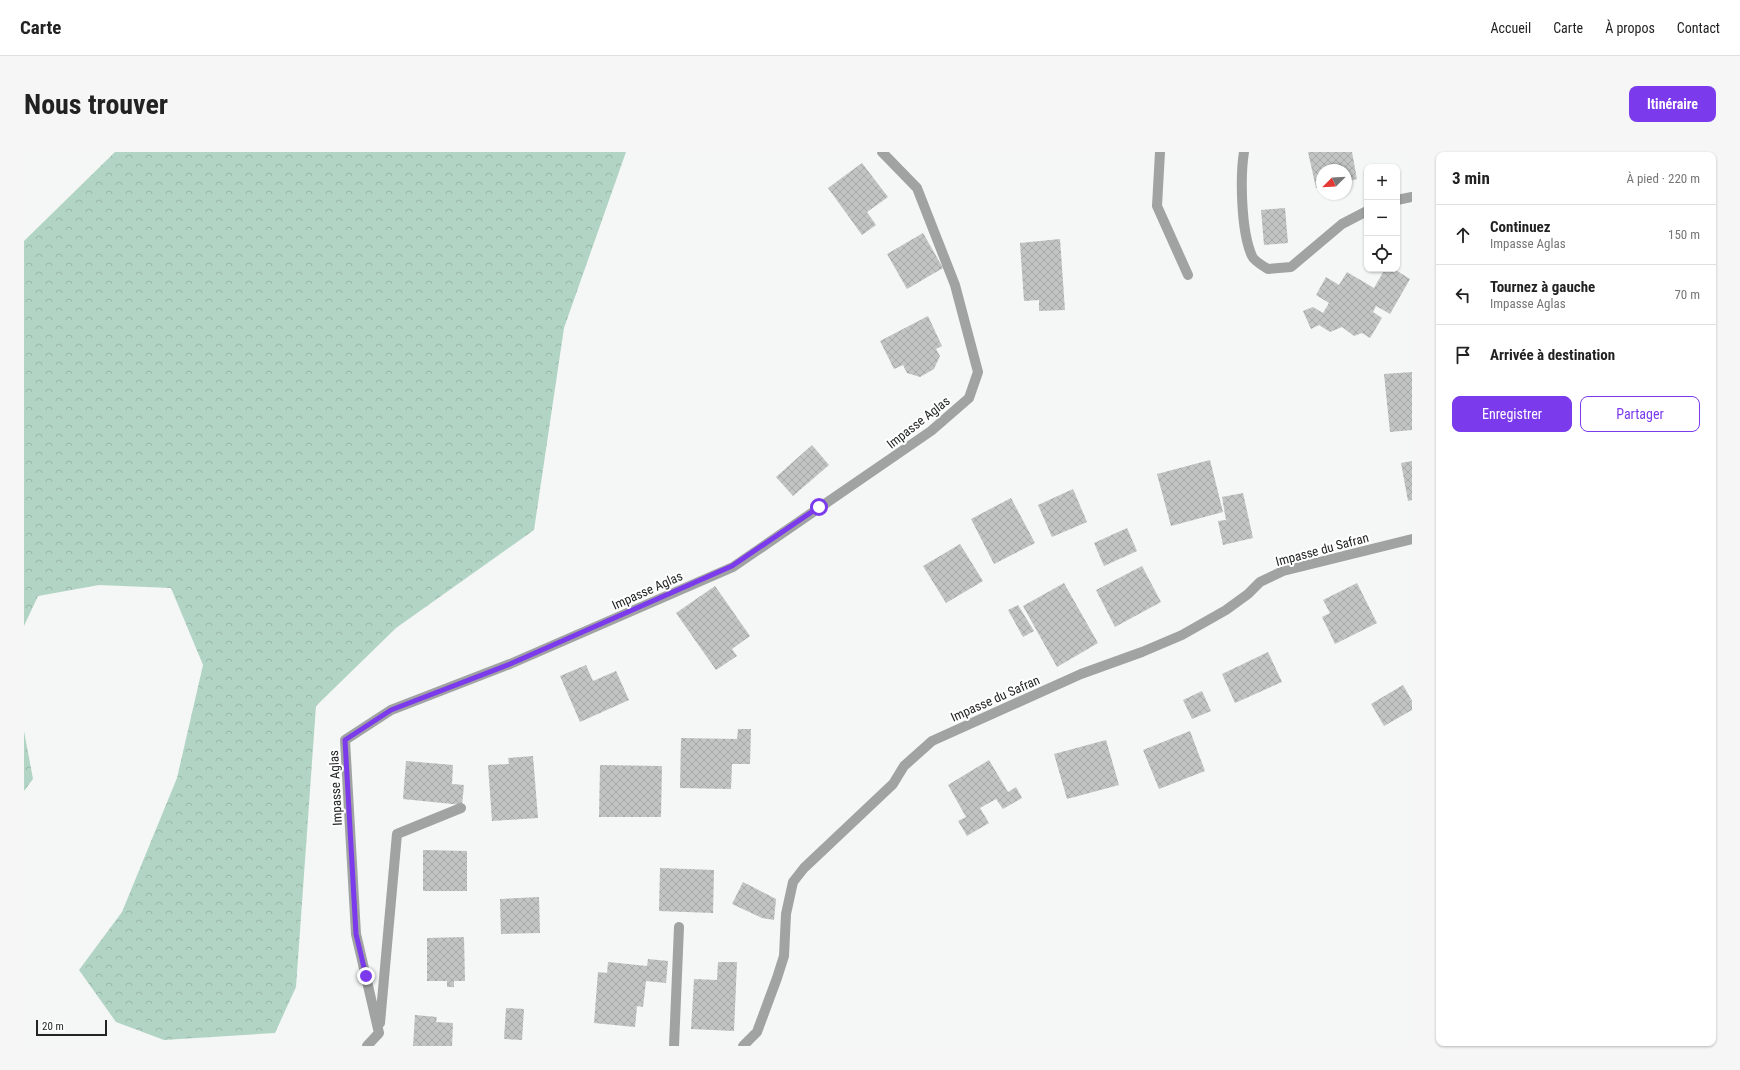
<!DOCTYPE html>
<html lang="fr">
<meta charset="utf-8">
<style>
body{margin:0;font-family:"Roboto Condensed",sans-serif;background:#f6f6f6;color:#222}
.controls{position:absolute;right:12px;top:12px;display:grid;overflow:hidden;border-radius:8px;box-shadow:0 1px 3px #0004}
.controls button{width:36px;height:36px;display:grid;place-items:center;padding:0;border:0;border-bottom:1px solid #e0e0e0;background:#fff;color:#222;font:20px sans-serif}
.compass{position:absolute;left:1292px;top:12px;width:36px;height:36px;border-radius:50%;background:#fff;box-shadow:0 1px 3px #0004;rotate:246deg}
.scale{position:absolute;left:12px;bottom:10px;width:71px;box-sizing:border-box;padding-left:4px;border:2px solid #232424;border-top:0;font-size:11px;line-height:14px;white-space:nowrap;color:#232424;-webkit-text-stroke:3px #fff;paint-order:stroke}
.stop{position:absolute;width:12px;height:12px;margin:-9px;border:3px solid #7c3aed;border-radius:50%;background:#fff}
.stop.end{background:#7c3aed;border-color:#fff;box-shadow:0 1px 4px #0008}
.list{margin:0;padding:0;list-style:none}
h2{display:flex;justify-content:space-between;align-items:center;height:52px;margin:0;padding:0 16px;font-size:17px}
h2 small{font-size:13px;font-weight:400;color:#767676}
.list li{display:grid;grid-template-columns:26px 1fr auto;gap:12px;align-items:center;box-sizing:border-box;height:60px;padding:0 16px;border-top:1px solid #e0e0e0}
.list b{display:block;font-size:15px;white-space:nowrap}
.list p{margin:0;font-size:13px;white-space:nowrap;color:#767676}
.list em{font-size:13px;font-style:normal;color:#767676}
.actions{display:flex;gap:8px;padding:12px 16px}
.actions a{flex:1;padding:9px 0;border:1px solid #7c3aed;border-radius:8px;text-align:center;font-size:14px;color:#7c3aed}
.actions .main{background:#7c3aed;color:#fff}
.icon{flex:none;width:22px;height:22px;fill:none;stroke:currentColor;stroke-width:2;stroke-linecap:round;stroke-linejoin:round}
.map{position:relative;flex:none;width:1388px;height:894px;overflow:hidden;border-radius:8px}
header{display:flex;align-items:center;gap:24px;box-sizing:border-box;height:56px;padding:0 20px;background:#fff;border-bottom:1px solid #e0e0e0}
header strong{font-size:19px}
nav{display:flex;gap:22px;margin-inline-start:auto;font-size:14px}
.intro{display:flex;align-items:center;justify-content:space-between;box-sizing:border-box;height:96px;padding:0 24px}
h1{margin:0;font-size:28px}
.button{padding:10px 18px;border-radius:8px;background:#7c3aed;color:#fff;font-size:14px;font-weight:700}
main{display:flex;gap:24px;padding:0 24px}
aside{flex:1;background:#fff;border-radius:8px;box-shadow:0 1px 3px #0004}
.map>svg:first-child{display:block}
</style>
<header>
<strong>Carte</strong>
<nav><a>Accueil</a><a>Carte</a><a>À propos</a><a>Contact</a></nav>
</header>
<div class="intro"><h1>Nous trouver</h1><a class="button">Itinéraire</a></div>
<main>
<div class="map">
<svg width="1388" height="894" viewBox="0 0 1388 894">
<defs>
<pattern id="forest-crowns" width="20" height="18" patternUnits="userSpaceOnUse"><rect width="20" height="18" fill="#b2d4c5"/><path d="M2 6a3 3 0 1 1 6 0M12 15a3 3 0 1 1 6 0" fill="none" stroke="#99b6a9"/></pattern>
<pattern id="building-cross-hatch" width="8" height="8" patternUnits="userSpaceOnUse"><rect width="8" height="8" fill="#c1c4c3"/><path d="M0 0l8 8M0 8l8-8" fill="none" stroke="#a6a8a7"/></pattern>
</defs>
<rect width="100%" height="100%" fill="#f4f7f5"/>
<path fill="url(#forest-crowns)" d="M91 0H602L540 176 510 378 372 476 292 554 272 835 251 881 140 888 92 870 55 818 98 760 153 626 179 513 147 436 75 433 14 444 0 474V89Z
M0 579 9 627 0 639Z"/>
<path fill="url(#building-cross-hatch)" d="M1284 0H1328L1333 27 1322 30V18H1298V34L1292 36Z
M838 11 864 45 843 60 852 73 838 83 804 36Z
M1261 56 1264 91 1240 93 1237 58Z
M899 81 919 116 883 137 863 102Z
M1036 87 1041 158 1015 159V148L1000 149 996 91Z
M1361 117H1370L1386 127 1366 162 1352 154 1349 160 1358 166 1346 186 1338 181 1330 184 1318 175 1306 180 1295 173 1287 177 1279 159 1289 155 1299 161 1305 151 1292 143 1302 125 1315 133 1323 120 1350 136Z
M904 164 918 194 912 197 916 204 910 217 896 225 883 221 879 213 870 217 856 189Z
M1388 220V278L1366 280 1360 222Z
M788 293 805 313 769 344 752 325Z
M1186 308 1199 360 1147 374 1133 322Z
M1388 309V348L1384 349 1377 311Z
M1049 337 1063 370 1028 385 1014 353Z
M1219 341 1229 386 1199 393 1194 369 1202 368 1198 345Z
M987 346 1011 391 970 412 947 367Z
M1103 376 1113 399 1080 414 1070 391Z
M936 392 959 429 922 451 899 414Z
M1118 414 1137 450 1091 475 1072 438Z
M1040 431 1074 491 1033 515 999 454Z
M1333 431 1353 471 1311 492 1298 465 1306 461 1299 448Z
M691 434 726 484 708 497 713 504 692 518 652 461Z
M994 453 1010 479 999 485 984 458Z
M1244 500 1258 530 1211 551 1198 522Z
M562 513 569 529 592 519 605 548 556 570 536 524Z
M1379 533 1388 549V558L1360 574 1347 552Z
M1178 539 1187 559 1168 567 1159 548Z
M714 577H727L726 612H708L707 637 656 636 657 586 713 587Z
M1166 579 1181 619 1135 637 1119 598Z
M1082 588 1095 633 1043 647 1030 602Z
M509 604 514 666 468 669 464 613 485 612 484 606Z
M965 608 984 640 992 635 998 646 979 657 972 647 956 656 965 671 943 684 934 669 942 665 924 633Z
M382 609 429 613 428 632 440 633 438 653 379 647Z
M576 613 638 614 637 665H575Z
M399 698 443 699V739H399Z
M636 716 690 718 689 761 635 759Z
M719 730 752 747 750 768 738 766 708 752Z
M515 745 516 781 477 782 476 747Z
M440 785 441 829H430V835H423V829H403V786Z
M624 807 644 809 642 831 622 829 619 855 613 854 611 875 570 871 574 820 583 821 584 810 623 814Z
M694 810H713L710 879 667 877 670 827 693 828Z
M482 856 500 857 498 888 480 887Z
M391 863 413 865 412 870 429 871 428 894H389Z"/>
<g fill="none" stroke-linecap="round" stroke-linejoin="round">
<path stroke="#a1a2a2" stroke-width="10" d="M1136 0 1133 54 1164 123
M1220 0C1216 25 1217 80 1228 104 1230 109 1239 114 1244 117L1267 115 1318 72 1343 59
M1373 48 1388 45
M356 871 373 682 437 656
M343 894 355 881 332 782 321 588 367 558 486 512 709 415 907 279 945 246 954 220 931 133 893 36 858 0
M650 894 655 775
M719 894 733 880 753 826 760 804 762 762 769 730 780 716 869 632 880 614 908 589 1057 522 1118 500 1158 483 1202 458 1224 442 1236 430 1259 419 1388 387"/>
</g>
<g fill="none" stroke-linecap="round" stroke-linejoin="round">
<path stroke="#7c3aed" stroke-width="5" d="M342 824 332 782 321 588 367 558 486 512 708 414 795 355"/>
</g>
<g text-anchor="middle" stroke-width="4" stroke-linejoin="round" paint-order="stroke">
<g font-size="13" fill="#232424" stroke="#fff">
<text transform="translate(894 270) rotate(-38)" y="5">Impasse Aglas</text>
<text transform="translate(1298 397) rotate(-15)" y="5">Impasse du Safran</text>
<text transform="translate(623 438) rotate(-24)" y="5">Impasse Aglas</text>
<text transform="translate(971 546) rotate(-24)" y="5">Impasse du Safran</text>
<text transform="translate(311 636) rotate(-93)" y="5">Impasse Aglas</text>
</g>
</g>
</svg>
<div class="controls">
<button>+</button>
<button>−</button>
<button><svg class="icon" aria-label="locate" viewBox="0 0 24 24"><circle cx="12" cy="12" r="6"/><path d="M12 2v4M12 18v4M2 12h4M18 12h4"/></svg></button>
</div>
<svg class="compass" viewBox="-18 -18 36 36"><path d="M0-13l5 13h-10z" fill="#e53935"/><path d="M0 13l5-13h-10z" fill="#767676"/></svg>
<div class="scale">20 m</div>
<div class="stop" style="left:795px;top:355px"></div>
<div class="stop end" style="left:342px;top:824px"></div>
</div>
<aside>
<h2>3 min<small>À pied · 220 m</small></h2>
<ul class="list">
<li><svg class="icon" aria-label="ahead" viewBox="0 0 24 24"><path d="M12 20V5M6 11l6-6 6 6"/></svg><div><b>Continuez</b><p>Impasse Aglas</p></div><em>150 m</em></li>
<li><svg class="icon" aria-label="left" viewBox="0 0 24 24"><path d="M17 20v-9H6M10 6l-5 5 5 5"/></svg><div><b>Tournez à gauche</b><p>Impasse Aglas</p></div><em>70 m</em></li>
<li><svg class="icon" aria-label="arrive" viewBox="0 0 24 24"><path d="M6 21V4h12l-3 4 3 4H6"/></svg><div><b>Arrivée à destination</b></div></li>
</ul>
<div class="actions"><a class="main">Enregistrer</a><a>Partager</a></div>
</aside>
</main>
